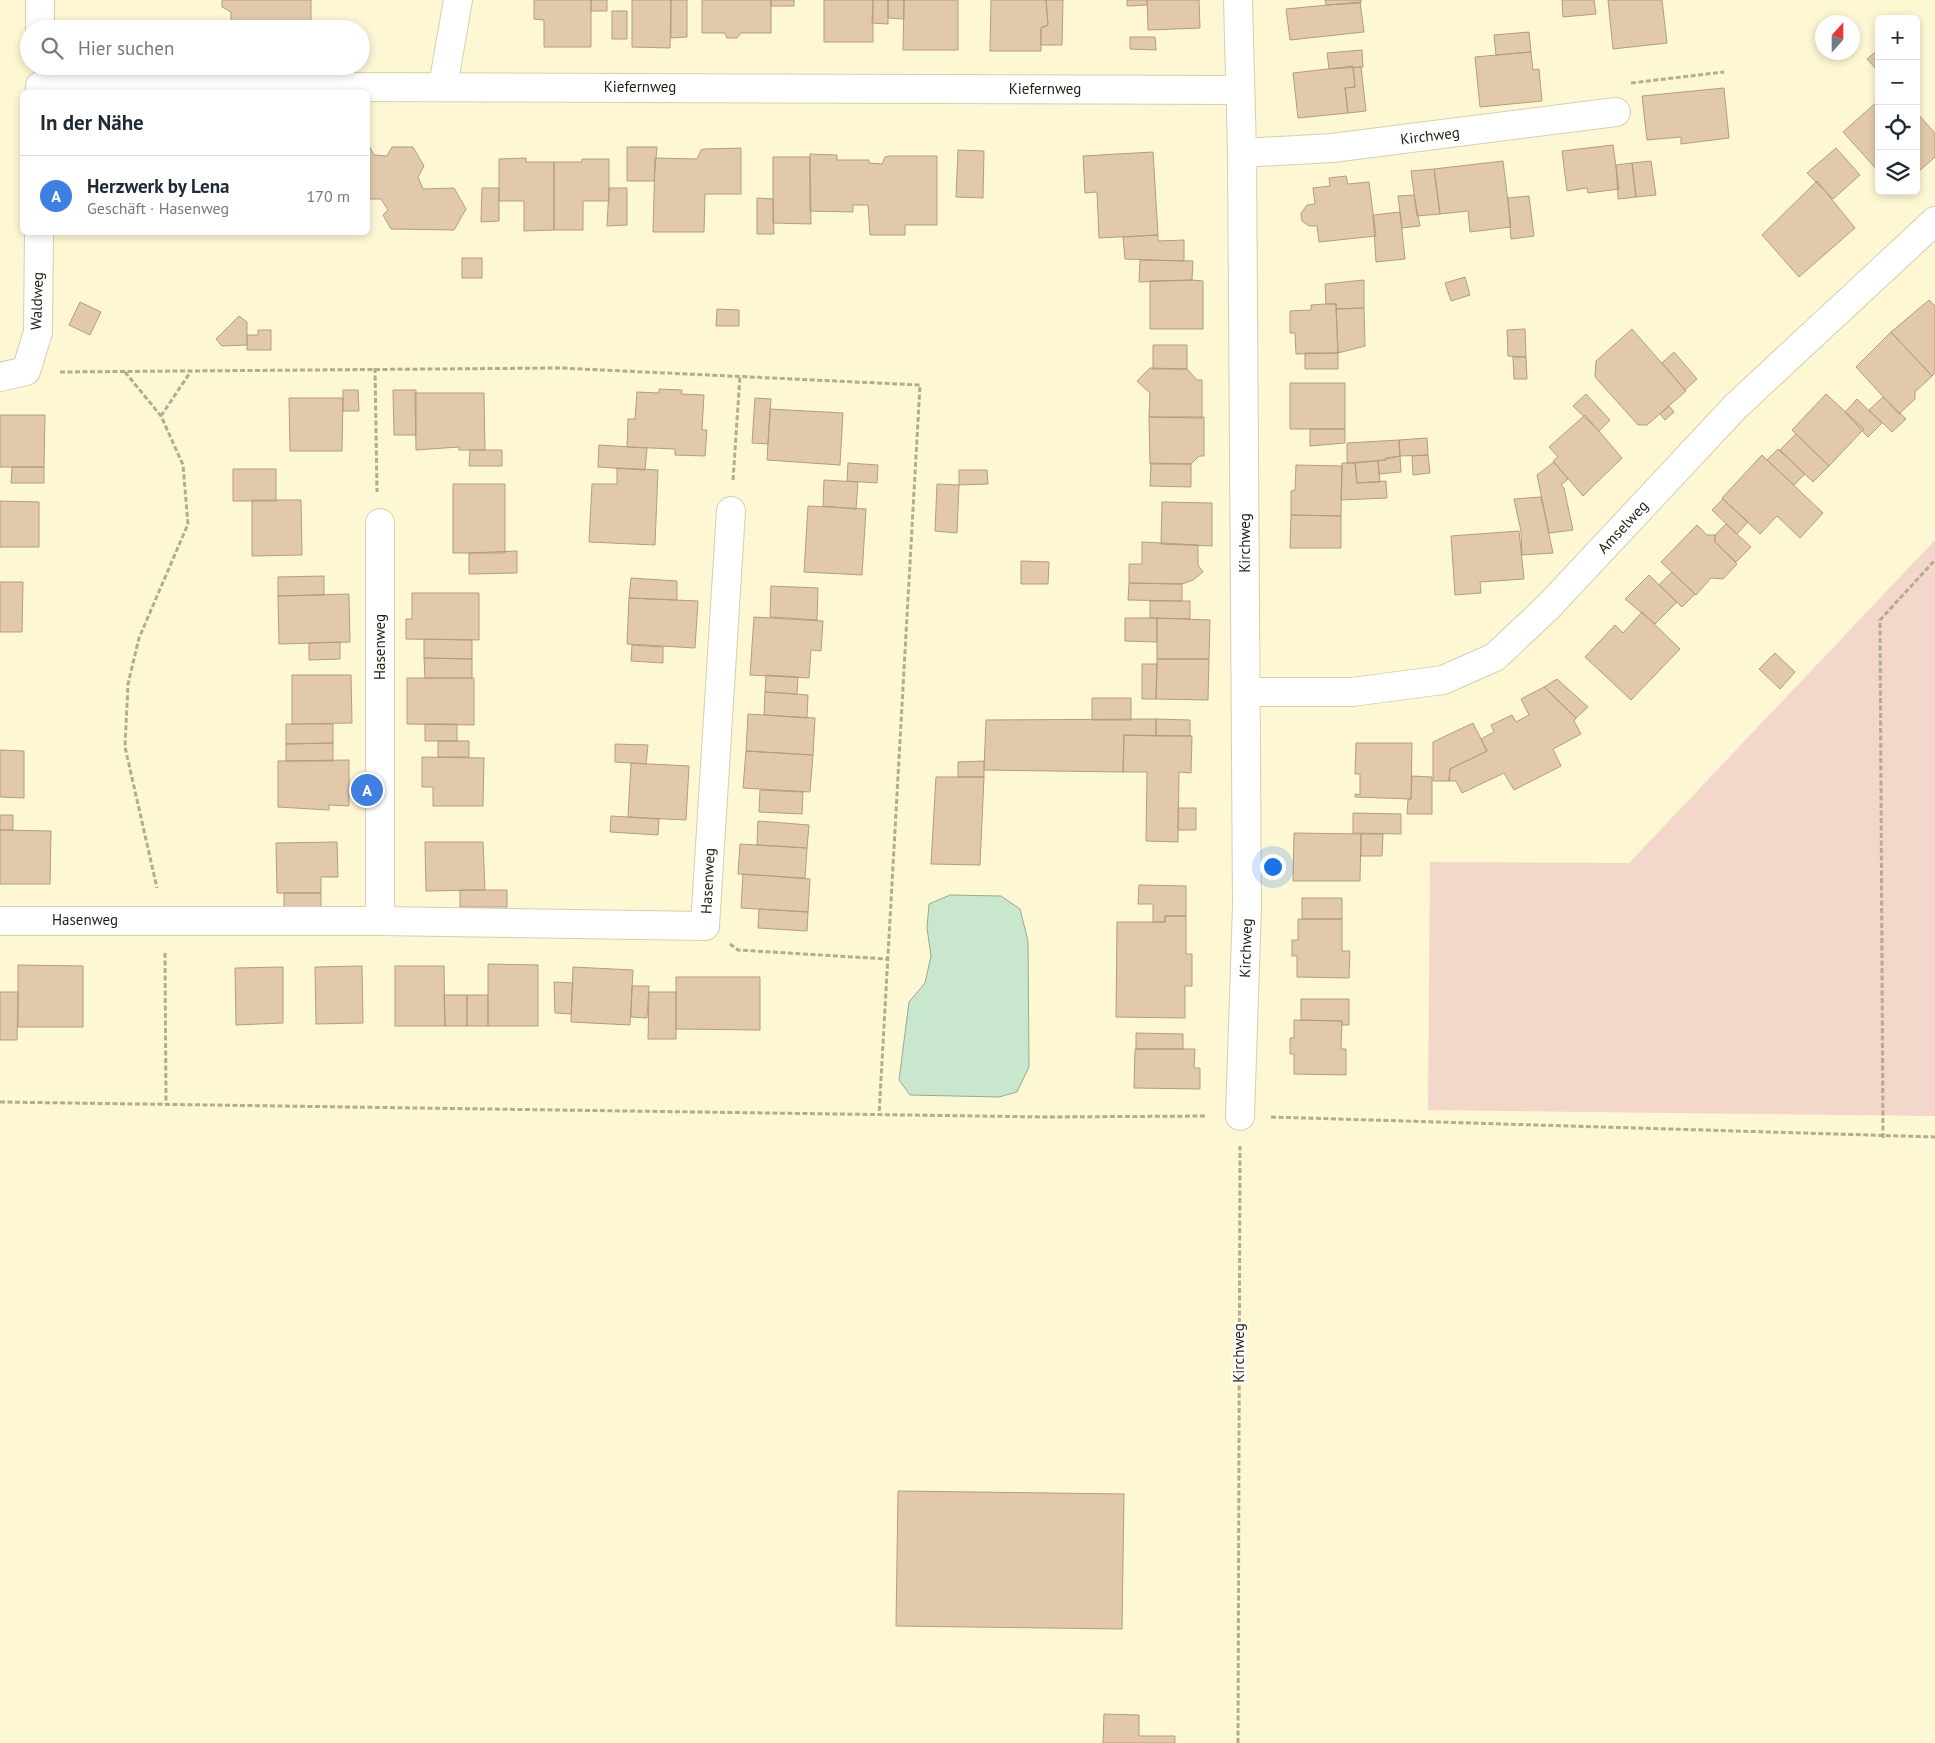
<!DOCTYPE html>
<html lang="de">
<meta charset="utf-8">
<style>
body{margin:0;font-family:"PT Sans",sans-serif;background:#f6f6f7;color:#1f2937}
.controls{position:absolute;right:15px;top:15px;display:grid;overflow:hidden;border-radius:8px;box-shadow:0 2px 8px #0003}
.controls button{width:45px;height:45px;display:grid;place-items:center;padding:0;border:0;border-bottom:1px solid #e0e1e3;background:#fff;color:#1f2937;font:25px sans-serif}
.compass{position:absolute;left:1815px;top:15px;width:45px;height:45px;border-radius:50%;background:#fff;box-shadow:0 2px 8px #0003;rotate:21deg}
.you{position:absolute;left:1272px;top:866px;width:18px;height:18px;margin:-12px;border:4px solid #fff;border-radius:50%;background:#1a73e8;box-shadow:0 0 0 8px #1a73e833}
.badge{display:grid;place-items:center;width:32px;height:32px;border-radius:50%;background:#2563eb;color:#fff;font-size:16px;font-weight:700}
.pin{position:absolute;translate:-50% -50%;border:2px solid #fff;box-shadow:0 1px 5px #0006}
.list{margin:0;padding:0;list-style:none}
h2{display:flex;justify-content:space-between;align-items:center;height:65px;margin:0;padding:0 20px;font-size:21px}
h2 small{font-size:16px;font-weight:400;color:#747a83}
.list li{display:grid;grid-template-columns:32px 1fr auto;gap:15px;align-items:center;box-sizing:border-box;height:80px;padding:0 20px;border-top:1px solid #e0e1e3}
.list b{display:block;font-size:19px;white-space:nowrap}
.list p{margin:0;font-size:16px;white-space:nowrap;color:#747a83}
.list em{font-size:16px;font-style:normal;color:#747a83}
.icon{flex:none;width:28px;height:28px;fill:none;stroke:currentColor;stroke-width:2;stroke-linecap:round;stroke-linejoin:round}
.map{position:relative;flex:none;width:1935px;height:1743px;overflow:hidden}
.search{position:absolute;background:#fff;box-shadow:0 2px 8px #0003;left:20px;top:20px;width:350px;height:55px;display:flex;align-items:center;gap:12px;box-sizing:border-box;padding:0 18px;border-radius:28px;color:#747a83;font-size:19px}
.panel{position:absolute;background:#fff;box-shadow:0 2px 8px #0003;left:20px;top:90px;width:350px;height:145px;border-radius:8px}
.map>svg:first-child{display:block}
</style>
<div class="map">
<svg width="1935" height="1743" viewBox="0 0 1935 1743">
<rect width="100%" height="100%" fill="#fef7d4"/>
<path fill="#f3d7cb" d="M1935 540V1116L1428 1110 1430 862 1629 863Z"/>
<path fill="#c8e7cc" stroke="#96aa94" d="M950 895 1001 896 1020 909 1028 941 1029 1067 1017 1092 999 1097 910 1095 899 1080 909 1002 925 983 931 956 927 928 929 904Z"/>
<path fill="#e2c9ac" stroke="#b39d82" d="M222 0H311V29H231V12L222 7Z
M534 0H591V47H544V20L534 19Z
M591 0H607V11H591Z
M632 0H671L670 48 632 47Z
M671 0H687V37L671 38Z
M702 0H771V33H741L737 38H727L725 33H702Z
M771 0H794V6H771Z
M824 0H873V42H824Z
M873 0H888V24L872 23Z
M888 0H904V19L888 18Z
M904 0H958V50H903Z
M991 0H1046L1048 25 1041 28V51H990Z
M1046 0H1063L1062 45H1041V28L1048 25Z
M1127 0H1147V5L1127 6Z
M1147 0H1199L1200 28 1148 30Z
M1325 0H1361V3L1326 5Z
M1562 0H1594L1596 14 1563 17Z
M1608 0H1662L1667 43 1613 49Z
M1360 2 1364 32 1290 40 1286 9Z
M612 11H627V39H612Z
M1529 32 1531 52 1496 55 1494 35Z
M1130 37H1155L1156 50 1130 49Z
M1879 49V72L1867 59Z
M1362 50 1363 67 1329 69 1327 53Z
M1531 52 1533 70 1539 69 1542 101 1480 107 1475 57Z
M1353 66 1355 87 1345 88 1348 113 1298 118 1293 73Z
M1361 67 1366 111 1348 113 1345 88 1355 87 1353 68Z
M1724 88 1729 138 1681 144V137L1647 140 1642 96Z
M1879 100V172L1843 132Z
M1916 112 1935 133V157L1916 174Z
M368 144 374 155 387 156 392 147H413L424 166 418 177 423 189 454 188 466 209 454 230 391 229 383 215 388 210 381 199H368Z
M1613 145 1619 189 1588 193 1587 188 1567 191 1562 151Z
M627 147H657L654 181H627Z
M741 148V194H705L704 232H653L655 158 697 159 701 150 705 149Z
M1836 148 1860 175 1833 199 1807 173Z
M958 150 984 151 983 198 956 197Z
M1153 152 1158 235 1099 238 1097 192 1085 193 1083 156Z
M810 154 837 155V160H869V163L882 164 885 157 889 156H937V225H905V235H870L868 205H853V212L810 211Z
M773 157H810L811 224 773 223Z
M526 158V162H554V230L524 231V201H499V159Z
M582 159H609V201H583V230H554V162H582Z
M1503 161 1511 227 1470 232 1468 211 1440 214 1434 169Z
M1651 161 1656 195 1636 197 1632 163Z
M1632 163 1636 197 1618 199 1616 165Z
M1434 169 1440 214 1417 216 1411 171Z
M1346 176 1348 184 1369 182 1376 236 1319 242 1317 226H1309L1302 221 1301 213 1307 205 1315 204 1313 188 1330 186 1329 178Z
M1817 181 1855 228 1799 277 1762 235Z
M482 188H499V221L481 222Z
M609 188H627V225L607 226Z
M1414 195 1420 226 1402 228 1398 196Z
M1529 196 1534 236 1511 239 1508 198Z
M757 198 773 199 774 234H757Z
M1400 212 1405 259 1376 262 1373 215Z
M1158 235V241L1184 240V261L1125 259 1123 237Z
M462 258H482V278H462Z
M1140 260 1193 261 1192 280 1139 282Z
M1465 277 1470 295 1451 301 1445 283Z
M1192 280 1203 281V329H1150V281Z
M1364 280V308L1336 309V304H1326L1325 284Z
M1929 300 1935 306V373L1932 376 1891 332Z
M80 302 101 312 90 335 69 325Z
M1326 304H1336L1338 353 1296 354 1295 333H1290V311L1311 310V305Z
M1364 308 1365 346 1338 353 1336 309Z
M717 309 739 310V326H716Z
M239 316 247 322V345L222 346 216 339Z
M1525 329 1526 357 1508 356 1507 330Z
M1632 329 1686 391 1647 425H1638L1595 377 1596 361Z
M258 330H271V350H247V335H258Z
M1891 332 1932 376 1915 392V399L1899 414 1856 367Z
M1153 345H1187V369H1153Z
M1674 352 1697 379 1685 390 1662 363Z
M1305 353H1338V369H1305Z
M1513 357H1526L1527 379H1514Z
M1150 368 1187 369 1197 380H1202V418L1149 417 1150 393 1137 381Z
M1290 383H1345V429H1290Z
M659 389 682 390 681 394 704 395 702 430H707L705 456 675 455V449L627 447 628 419H635L637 392 659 393Z
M343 390H358L359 411H343Z
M393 390H416V435H394Z
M415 393H484L485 450H459V447L416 450Z
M1586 394 1610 420 1599 431 1573 406Z
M1826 394 1864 429 1829 466 1792 430Z
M1883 397 1906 419 1892 432 1869 410Z
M289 398H343L342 451H290Z
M755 398 771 399 768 444 752 443Z
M1857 399 1882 423 1868 437 1845 412Z
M1669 406 1674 412 1665 420 1660 414Z
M770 409 843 413 840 465 767 460Z
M0 415H45L44 467H0Z
M1585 415 1622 458 1583 496 1553 461 1558 457 1549 447Z
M1149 417H1204V456H1199L1191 464H1150Z
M1310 429H1345V443L1310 446Z
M1796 434 1829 466 1813 482 1780 450Z
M1427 438 1428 455 1400 456 1399 440Z
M1399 440 1400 456 1385 458 1386 460 1347 463V443Z
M599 445 647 448 645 470 598 467Z
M1778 449 1805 474 1794 485 1767 460Z
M470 450H502V466H469Z
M1428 455 1430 473 1413 475 1412 456Z
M1762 455 1823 513 1800 538 1777 516 1760 534 1722 498Z
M1400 456 1401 472 1379 474 1378 461Z
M1378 461 1380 482 1357 483 1355 463Z
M1554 462 1568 479 1561 485 1564 488 1573 530 1549 533 1537 475Z
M848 463 878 465 877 483 847 481Z
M1151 463 1191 464V487L1150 486Z
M1342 463H1355L1357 483 1386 481 1387 498 1341 500Z
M1296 465 1342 466 1341 516 1291 515V491L1295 490Z
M12 467H44V483H11Z
M617 468 658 470 655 545 589 542 592 484H617Z
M233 469H276V501H233Z
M959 470H987L988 484 959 485Z
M824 480 858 482 856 509 823 506Z
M453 484H505V553H453Z
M937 484 959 485 957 533 935 531Z
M1541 497 1553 553 1522 555 1521 531 1514 499Z
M1723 499 1748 522 1737 534 1712 510Z
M252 500H301L302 555 252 556Z
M0 501 39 502V547H0Z
M1162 502 1212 503V546L1161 544Z
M808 506 866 509 862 575 804 572Z
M1291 515 1341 516V548H1290Z
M1726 524 1751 547 1736 562 1715 542V535Z
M1697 525 1707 535H1715V542L1737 564 1723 579 1711 578 1696 595 1661 562Z
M1519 531 1524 579 1480 582 1481 593 1455 595 1451 536Z
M1142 542 1198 545V565L1203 572 1193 580 1182 584 1129 583V564H1142Z
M517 551V573L469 574V553Z
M1021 561 1049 562 1048 584H1021Z
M1672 572 1695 594 1682 607 1659 585Z
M1649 575 1677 602 1655 624 1625 599Z
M324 576V595L278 596V577Z
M631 578 677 581V600L629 598Z
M0 582H23L22 632H0Z
M1129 583 1182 584V601L1128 600Z
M771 586 818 588 817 620 770 617Z
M412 593H479V640L406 639V619H412Z
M349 594 350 642 279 644 278 596Z
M629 598 698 601 695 648 627 644Z
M1150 601H1190V619L1150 618Z
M1642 612 1680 649 1631 700 1585 657 1615 625 1623 633Z
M754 617 823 621 821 651 811 650 809 678 750 675Z
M1125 618H1157V642L1125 641Z
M1157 618 1210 620 1209 659H1157Z
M424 639 472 640V659L424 658Z
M340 642V659L309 660V643Z
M632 645 663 647V663L631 661Z
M1775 653 1795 672 1780 689 1759 669Z
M424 658 472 659V678H425Z
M1157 659H1209L1208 700 1156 699Z
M1142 664H1157L1156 699H1142Z
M292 675H351L352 723 292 724Z
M766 675 798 677 797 694 765 692Z
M407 678H474V725L407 724Z
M1557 679 1588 707 1576 718 1544 687Z
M1544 687 1576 718 1574 721 1581 734 1553 749 1561 766 1514 790 1504 773 1462 793 1456 781H1449L1450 769 1487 751 1481 739 1494 732 1491 725 1512 715 1516 722 1529 715 1521 699Z
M765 692 808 695 807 718 764 715Z
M1092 698H1131V720H1092Z
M748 714 815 718 813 755 746 751Z
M1156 719 1190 720V736H1156Z
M1156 719V736L1124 735 1123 772 984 770 986 720Z
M1473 723 1487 751 1450 769 1449 781H1433V742Z
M286 724H333V743L286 744Z
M425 724H457V741H425Z
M1124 735 1192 736 1191 773 1179 772 1178 842 1146 841 1147 772H1123Z
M438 741H469V757H438Z
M333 743V761H286V744Z
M1356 743H1412L1411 799 1355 797V794L1360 795V774H1355Z
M615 744 648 745 646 764 615 762Z
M0 750 24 751V798L0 797Z
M746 751 813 755 810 792 743 788Z
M422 757 484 758 483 806H433V787H422Z
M349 760V806L329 805V810L278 807V761Z
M984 761V777H958V762Z
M631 763 689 766 686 820 628 817Z
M1412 776 1432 777V814H1407L1408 799H1411Z
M936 777H984L980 865 931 864Z
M760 790 803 792 802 814 759 812Z
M1178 808H1196V830H1178Z
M1353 813 1401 814V834L1353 833Z
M0 815H13V830H0Z
M611 816 659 819 658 835 610 832Z
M758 821 809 825 807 848 757 845Z
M0 830 51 831 50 884H0Z
M1294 833 1361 834 1360 881H1293Z
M1361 834H1383L1382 856H1361Z
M337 842 338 877H321V893H277L276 843Z
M425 842H483L485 890 426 891Z
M740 844 807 848 805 878 738 874Z
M743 874 810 879 808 912 741 908Z
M1139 885 1186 886V916H1165V922H1153V904H1138Z
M460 890H507V907H460Z
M284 893H321V908L284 909Z
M1302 898H1342V919H1302Z
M759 909 808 912 807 931 758 928Z
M1165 916H1186V954H1192V986H1185V1018L1116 1017 1117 922H1165Z
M1298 919H1342V951H1350L1349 978 1297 977V956H1292V940H1298Z
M488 964 538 965V1026H488Z
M18 965 83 966V1027H18Z
M362 966 363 1023 316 1024 315 967Z
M395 966H444L445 1026H395Z
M283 967V1023L236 1025 235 968Z
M573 967 633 970 630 1025 571 1022Z
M676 977H760V1030L676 1029Z
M554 982 573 983 571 1014 555 1013Z
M632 986H649L647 1018 631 1017Z
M0 992H18L17 1040H0Z
M649 992H676V1039H648Z
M444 995H467V1026H445Z
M467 995H488V1026H467Z
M1301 999H1349V1025H1342V1021L1301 1020Z
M1294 1020 1342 1021 1341 1049H1346V1075L1294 1074V1054H1290V1038H1294Z
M1136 1033 1183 1034V1049H1136Z
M1135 1049H1195L1194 1068H1200V1089L1134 1088Z
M898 1491 1124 1494 1122 1629 896 1626Z
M1104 1714 1139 1715V1736H1175V1743H1103Z"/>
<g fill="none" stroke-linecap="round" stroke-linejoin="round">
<g stroke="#d6cfad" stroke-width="30">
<path id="minor" d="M1238 0 1242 153 1247 906 1240 1116
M40 29V0
M40 86 1239 90
M443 86 458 0
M1242 153 1332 148 1616 112
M0 377 26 371 38 332 39 232
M380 523V921
M1246 692H1352L1443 680 1495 657 1549 606 1736 406 1935 221
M0 921H380L705 926 731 511"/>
</g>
<path stroke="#b2ad91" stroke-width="3" stroke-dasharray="5 2.5" stroke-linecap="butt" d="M1631 83 1724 72
M375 368 377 492
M60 372 560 368 920 385 879 1115
M125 372 161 416 183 465 188 524 139 638 128 684 125 747 157 888
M161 416 191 371
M733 480 740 376
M730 944 738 950 887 959
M165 953 166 1104
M0 1102 1046 1117 1207 1116
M1271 1117 1935 1137
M1883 1138 1880 620 1935 560
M1238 1743 1240 1146"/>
<use href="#minor" stroke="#fff" stroke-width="28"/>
</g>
<g text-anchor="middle" stroke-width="4.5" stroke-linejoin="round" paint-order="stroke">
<g font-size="15" fill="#201d10" stroke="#fff">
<text x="640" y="92">Kiefernweg</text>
<text x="1045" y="94">Kiefernweg</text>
<text transform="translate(1430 136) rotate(-7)" y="5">Kirchweg</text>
<text transform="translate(37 301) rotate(-88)" y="5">Waldweg</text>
<text transform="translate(1623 527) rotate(-47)" y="5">Amselweg</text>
<text transform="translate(1245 543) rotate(-90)" y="5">Kirchweg</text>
<text transform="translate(380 647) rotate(-90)" y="5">Hasenweg</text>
<text transform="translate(708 881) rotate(-87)" y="5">Hasenweg</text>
<text x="85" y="925">Hasenweg</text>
<text transform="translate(1246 948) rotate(-88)" y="5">Kirchweg</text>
<text transform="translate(1239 1353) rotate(-90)" y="5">Kirchweg</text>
</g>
</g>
</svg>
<div class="controls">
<button>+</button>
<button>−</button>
<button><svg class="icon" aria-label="locate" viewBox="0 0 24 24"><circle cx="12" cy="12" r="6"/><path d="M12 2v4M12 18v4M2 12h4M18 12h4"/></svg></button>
<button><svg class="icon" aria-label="layers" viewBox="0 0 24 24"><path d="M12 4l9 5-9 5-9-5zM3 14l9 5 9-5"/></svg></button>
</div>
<svg class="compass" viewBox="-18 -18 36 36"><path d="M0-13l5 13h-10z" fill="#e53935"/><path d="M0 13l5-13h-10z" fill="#747a83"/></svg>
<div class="you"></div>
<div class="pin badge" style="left:367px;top:790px;background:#3f7fe0">A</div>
<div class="search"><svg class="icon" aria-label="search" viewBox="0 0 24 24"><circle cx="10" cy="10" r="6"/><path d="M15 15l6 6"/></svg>Hier suchen</div>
<section class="panel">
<h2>In der Nähe<small></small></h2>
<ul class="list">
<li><span class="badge" style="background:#3f7fe0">A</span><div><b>Herzwerk by Lena</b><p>Geschäft · Hasenweg</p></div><em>170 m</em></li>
</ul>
</section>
</div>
